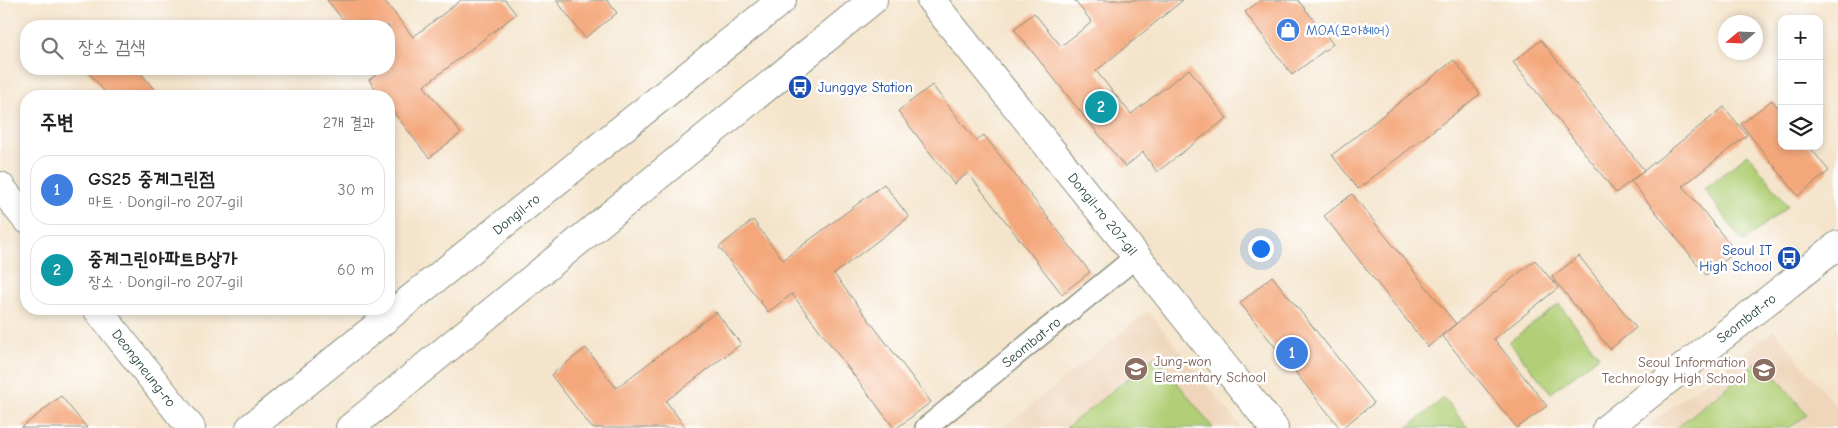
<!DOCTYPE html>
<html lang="ko">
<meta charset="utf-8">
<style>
body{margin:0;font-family:"Comic Neue","Poor Story",sans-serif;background:#f6f6f6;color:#202124}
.controls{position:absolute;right:15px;top:15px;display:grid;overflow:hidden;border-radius:10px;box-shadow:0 2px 8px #0003}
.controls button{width:45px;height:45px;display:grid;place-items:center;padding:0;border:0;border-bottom:1px solid #e0e0e0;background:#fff;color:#202124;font:25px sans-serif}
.compass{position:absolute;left:1718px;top:15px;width:45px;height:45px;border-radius:50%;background:#fff;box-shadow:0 2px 8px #0003;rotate:251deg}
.you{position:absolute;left:1260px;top:248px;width:18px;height:18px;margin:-12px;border:4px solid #fff;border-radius:50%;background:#1a73e8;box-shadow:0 0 0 8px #1a73e833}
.badge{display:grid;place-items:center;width:32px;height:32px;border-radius:50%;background:#ea580c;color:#fff;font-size:16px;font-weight:700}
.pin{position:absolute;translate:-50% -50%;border:2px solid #fff;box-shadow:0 1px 5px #0006}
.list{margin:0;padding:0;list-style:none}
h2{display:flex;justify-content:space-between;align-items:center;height:65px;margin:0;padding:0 20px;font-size:21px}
h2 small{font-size:16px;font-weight:400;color:#757577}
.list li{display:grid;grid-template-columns:32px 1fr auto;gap:15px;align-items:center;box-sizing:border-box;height:70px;margin:0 10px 10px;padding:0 10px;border:1px solid #e0e0e0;border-radius:20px}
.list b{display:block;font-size:19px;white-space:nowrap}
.list p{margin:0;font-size:16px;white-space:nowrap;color:#757577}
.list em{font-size:16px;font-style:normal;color:#757577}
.icon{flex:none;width:28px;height:28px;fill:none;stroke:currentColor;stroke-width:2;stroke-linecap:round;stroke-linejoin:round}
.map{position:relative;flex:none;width:1838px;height:428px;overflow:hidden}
.search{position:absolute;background:#fff;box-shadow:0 2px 8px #0003;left:20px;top:20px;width:375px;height:55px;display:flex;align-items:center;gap:12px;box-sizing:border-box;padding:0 18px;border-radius:20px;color:#757577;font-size:19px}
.panel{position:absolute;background:#fff;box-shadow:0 2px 8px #0003;left:20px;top:90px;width:375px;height:225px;border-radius:20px}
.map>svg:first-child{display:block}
</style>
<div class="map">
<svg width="1838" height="428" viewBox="0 0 1838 428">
<rect width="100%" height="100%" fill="#fff"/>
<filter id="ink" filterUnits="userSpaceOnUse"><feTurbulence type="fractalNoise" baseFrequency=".02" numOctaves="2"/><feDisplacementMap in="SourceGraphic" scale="10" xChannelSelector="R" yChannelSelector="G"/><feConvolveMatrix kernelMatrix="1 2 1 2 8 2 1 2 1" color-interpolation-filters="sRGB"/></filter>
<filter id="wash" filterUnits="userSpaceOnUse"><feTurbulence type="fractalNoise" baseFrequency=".0096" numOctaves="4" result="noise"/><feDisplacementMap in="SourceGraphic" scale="20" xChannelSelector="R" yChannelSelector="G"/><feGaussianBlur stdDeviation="1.12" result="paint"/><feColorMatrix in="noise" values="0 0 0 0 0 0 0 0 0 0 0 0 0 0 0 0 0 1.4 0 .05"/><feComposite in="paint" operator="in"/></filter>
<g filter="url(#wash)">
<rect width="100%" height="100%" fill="#f4e4cb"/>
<path fill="#efd6bb" d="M1148 311 1242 428H1003Z
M1774 330 1838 409V428H1645Z"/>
<path fill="#b1cf76" stroke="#688655" d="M1748 154 1788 206 1743 242 1704 189Z
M1559 304 1599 356 1551 393 1509 342Z
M1156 356 1213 428H1066Z
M1762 359 1807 415 1789 428H1676Z
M1444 398 1468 428H1407Z"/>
<g id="blocks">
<path fill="#f4a77a" d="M327 0H384L413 37 461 0H505L516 14 424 86 461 133 429 158 389 106V96H381L369 80 383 69H389V26H348Z
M556 0H607L617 13 585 38Z
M1074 0H1183L1096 71 1131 114 1189 69 1227 118 1157 172 1143 152 1125 167 1014 29 1034 13 1061 46 1092 22Z
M1261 0H1298L1333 44 1292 75 1245 12Z
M1541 40 1644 170 1616 193 1513 62Z
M1454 60 1480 94 1358 189 1332 155Z
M86 69H138L159 96H108Z
M932 85 976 141 984 135 1090 272 1062 294 968 173 954 184 898 111Z
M1772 100 1782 112V146H1809L1829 171 1798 196 1741 124Z
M1724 107 1747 135 1683 186 1736 252 1706 275 1631 181Z
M884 184 909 217 834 274 931 402 897 428H894L792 294 768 312 719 247 753 220 783 260Z
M1352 194 1456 324 1428 347 1324 216Z
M1579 256 1636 328 1610 349 1552 277Z
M1535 260 1558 288 1494 339 1547 406 1517 428 1442 335Z
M1272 276 1374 403 1342 428H1340L1240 303Z
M716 312 741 344 666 401 686 428H592L551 375 586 348 616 388Z
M61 396 87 428H21Z"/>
</g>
</g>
<g filter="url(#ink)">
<use href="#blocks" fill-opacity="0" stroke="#8a9080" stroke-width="1"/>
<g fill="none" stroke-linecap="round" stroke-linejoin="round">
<g stroke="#8a9080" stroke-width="24">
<path id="minor" d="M926 428 1137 256"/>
</g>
<g stroke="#8a9080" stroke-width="30">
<path id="tertiary" d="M931 0 1274 428"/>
</g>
<g stroke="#8a9080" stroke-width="30">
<path id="secondary" d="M0 186 26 219
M97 309 191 428
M1607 428 1838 245"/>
</g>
<g stroke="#8a9080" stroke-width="30">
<path id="primary" d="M250 428 782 0
M350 428 873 0"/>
</g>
<use href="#minor" stroke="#fff" stroke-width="21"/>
<use href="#tertiary" stroke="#fff" stroke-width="28"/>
<use href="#secondary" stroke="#fff" stroke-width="28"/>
<use href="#primary" stroke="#fff" stroke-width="28"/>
</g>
</g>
<defs>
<g id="shop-disc" transform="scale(1.25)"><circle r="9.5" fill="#3f7fe0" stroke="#fff"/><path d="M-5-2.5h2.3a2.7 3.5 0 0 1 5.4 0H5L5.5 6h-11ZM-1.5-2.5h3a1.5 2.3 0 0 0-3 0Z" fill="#fff"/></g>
<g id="bus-disc" transform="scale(1.25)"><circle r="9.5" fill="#1a4fb4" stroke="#fff"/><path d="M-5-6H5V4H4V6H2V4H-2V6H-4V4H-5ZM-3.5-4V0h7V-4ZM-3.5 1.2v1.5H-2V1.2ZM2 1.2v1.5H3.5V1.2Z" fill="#fff"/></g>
<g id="school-disc" transform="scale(1.25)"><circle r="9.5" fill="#8d6e63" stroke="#fff"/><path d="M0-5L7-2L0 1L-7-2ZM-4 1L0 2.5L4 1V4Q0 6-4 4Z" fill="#fff"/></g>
</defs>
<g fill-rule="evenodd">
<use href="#shop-disc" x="1288" y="30"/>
<use href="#bus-disc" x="800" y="87"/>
<use href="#bus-disc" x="1789" y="258"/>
<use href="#school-disc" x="1136" y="369"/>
<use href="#school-disc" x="1764" y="370"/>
</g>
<g text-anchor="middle" stroke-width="5" stroke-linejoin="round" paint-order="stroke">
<g font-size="14" fill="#366cbe" stroke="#fff" text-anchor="start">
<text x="1306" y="35">MOA(모아헤어)</text>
</g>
<g font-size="14" fill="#164399" stroke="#fff" text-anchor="start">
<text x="818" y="92">Junggye Station</text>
<text x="1772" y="255" text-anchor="end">Seoul IT<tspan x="1772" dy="16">High School</tspan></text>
</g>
<g font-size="14" fill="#1f3d34" stroke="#fff">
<text transform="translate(516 214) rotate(-39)" y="5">Dongil-ro</text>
<text transform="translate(1103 214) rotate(51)" y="5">Dongil-ro 207-gil</text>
<text transform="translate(1746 318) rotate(-38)" y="5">Seombat-ro</text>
<text transform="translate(1031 342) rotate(-39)" y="5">Seombat-ro</text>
<text transform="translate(144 368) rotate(52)" y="5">Deongneung-ro</text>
</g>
<g font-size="14" fill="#785e54" stroke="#fff" text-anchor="start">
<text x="1154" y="366">Jung-won<tspan x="1154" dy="16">Elementary School</tspan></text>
<text x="1746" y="367" text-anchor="end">Seoul Information<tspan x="1746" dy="16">Technology High School</tspan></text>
</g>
</g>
</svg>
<div class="controls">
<button>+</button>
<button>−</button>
<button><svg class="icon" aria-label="layers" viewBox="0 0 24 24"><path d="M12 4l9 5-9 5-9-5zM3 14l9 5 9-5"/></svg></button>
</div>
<svg class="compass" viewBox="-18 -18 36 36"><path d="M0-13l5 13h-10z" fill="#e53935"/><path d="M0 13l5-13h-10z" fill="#757577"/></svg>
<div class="you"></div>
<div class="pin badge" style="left:1292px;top:353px;background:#3f7fe0">1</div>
<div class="pin badge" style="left:1101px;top:107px;background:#0f9aa8">2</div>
<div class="search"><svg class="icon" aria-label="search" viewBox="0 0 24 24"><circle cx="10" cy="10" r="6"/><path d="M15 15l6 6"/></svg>장소 검색</div>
<section class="panel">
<h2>주변<small>2개 결과</small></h2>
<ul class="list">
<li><span class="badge" style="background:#3f7fe0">1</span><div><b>GS25 중계그린점</b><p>마트 · Dongil-ro 207-gil</p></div><em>30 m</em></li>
<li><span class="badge" style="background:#0f9aa8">2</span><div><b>중계그린아파트B상가</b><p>장소 · Dongil-ro 207-gil</p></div><em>60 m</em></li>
</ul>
</section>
</div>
